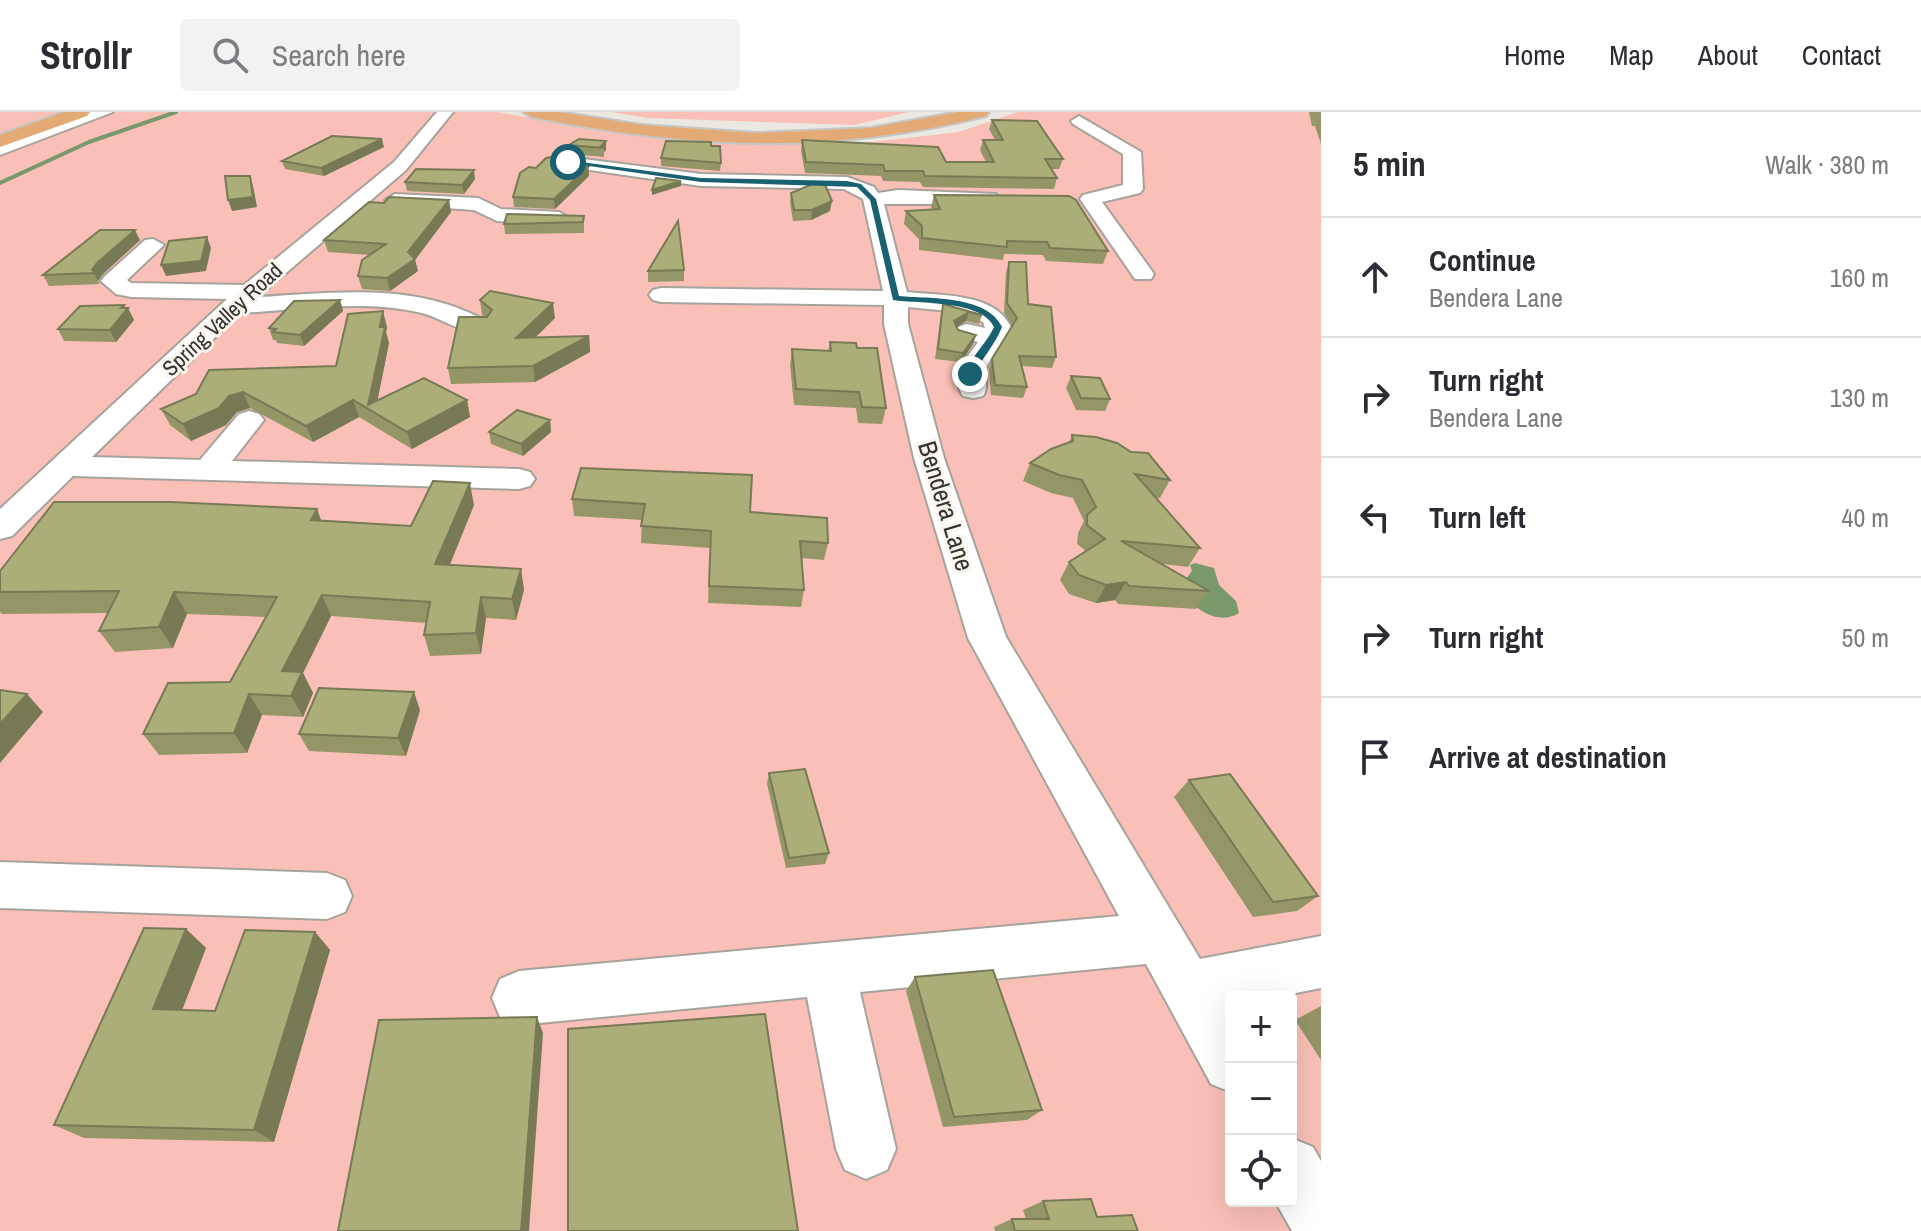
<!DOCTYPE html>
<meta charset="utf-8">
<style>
body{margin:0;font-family:"Archivo Narrow",sans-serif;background:#f2f2f3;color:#2b2b33}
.controls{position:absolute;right:24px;bottom:24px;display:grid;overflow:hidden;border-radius:8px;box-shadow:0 8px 32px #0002}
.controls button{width:72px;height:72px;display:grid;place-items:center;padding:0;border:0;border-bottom:2px solid #e1e1e2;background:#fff;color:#2b2b33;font:40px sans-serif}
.stop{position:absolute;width:24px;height:24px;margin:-18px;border:6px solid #196071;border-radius:50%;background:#fff}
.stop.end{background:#196071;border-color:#fff;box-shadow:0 2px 8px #0008}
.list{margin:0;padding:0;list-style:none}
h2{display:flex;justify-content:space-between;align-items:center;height:104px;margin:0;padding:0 32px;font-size:34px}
h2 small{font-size:26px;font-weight:400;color:#7c7c81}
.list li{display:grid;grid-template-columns:52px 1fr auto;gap:24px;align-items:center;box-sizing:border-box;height:120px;padding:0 32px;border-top:2px solid #e1e1e2}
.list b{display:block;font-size:30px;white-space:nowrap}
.list p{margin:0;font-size:26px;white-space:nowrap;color:#7c7c81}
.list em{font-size:26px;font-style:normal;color:#7c7c81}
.icon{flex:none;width:44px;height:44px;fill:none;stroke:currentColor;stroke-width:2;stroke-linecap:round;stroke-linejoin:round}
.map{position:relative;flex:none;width:1321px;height:1119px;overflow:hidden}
header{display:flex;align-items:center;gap:48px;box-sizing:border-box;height:112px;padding:0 40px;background:#fff;border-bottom:2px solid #e1e1e2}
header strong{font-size:38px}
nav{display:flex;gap:44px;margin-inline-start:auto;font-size:28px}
.search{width:560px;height:72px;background:#f2f2f3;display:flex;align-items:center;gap:20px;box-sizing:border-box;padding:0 28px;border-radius:8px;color:#7c7c81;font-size:30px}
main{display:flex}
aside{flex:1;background:#fff}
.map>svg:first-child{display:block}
</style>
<header>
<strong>Strollr</strong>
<div class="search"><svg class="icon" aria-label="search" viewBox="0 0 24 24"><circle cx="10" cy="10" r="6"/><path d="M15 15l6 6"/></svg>Search here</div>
<nav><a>Home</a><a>Map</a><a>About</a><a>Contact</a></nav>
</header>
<main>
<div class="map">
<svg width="1321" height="1119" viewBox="0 0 1321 1119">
<rect width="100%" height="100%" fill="#ebe8e1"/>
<path fill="#fac0b7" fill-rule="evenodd" d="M0 0H72L0 24Z
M117 0H496L692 31 855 32 959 20 1017 0H1321V1119H0V41ZM1231 885H1291V1089H1231Z
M612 0H909L854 13 647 6Z"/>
<path fill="#79986c" d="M1195 451 1214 456 1219 473 1236 489 1239 501C1221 512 1203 502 1189 489L1186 467 1192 459 1190 453Z"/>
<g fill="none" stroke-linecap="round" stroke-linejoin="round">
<path stroke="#79986c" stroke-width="4" d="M0 71 89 30 176 0"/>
<g stroke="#a6a29c" stroke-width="4">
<path id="minor" d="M90 0H113L0 43V32Z
M437 0H453L406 58 258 185C328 181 404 171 470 201 478 205 485 207 491 214L487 219C466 225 442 206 422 201 363 187 299 198 240 201L92 345 200 348 239 302 249 299 259 302 264 308 232 349 519 357 530 360 535 367 530 374 519 377 73 364 12 424 0 427V397L227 187 131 185 116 182 101 169 105 164 145 128 153 127 164 133 127 168 131 171 244 173 394 50Z
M1079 4 1141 40 1143 77 1140 81 1102 90 1154 162 1151 167H1135L1080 87 1083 83 1123 73V42L1073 12 1071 9Z
M568 45 701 62 847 65 874 75 878 81 898 78 996 82 999 86 996 90 989 92H884L907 180C940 184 994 180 1011 215 1005 226 988 249 986 257 984 268 989 275 983 284L973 286 963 284C949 263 967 246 978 230L958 225 954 220 958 215 967 212 985 216 983 210 959 200 908 195V212L944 346 1006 525 1200 847 1321 824V876L1276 885H1231V980L1211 972 1146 852 860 880 896 1037 887 1058 866 1067 845 1058 836 1037 807 885 519 913 500 905 492 886 500 867 519 859 1119 804 968 526 914 346 884 212V193L661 190 653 188 649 183 653 178 661 176 883 179 863 87 844 77 701 74 562 54 559 50 562 46Z
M395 82 478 86 501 97 559 100 569 106 559 112 497 109 474 98 388 92 385 88Z
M0 750 327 761 345 768 352 784 345 800 327 807 0 796Z
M1291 1026 1313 1035 1321 1049V1119H1292L1275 1089H1291Z"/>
</g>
<g stroke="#c6c6c5" stroke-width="4">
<path id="major" d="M64 0H90L87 4 0 35V23Z
M523 0H559L642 13 756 21 871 16 958 0H989L986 4C828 43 691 37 532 5Z"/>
</g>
<use href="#minor" fill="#fff" fill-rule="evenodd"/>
<use href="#major" fill="#e3aa76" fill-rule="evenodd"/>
</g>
<path fill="#949668" d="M1309 0H1321V32L1315 14H1312Z
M992 8 1063 47 1059 57H1052L1057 66 1054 77 923 75 920 70 883 69 881 64 805 61 801 39 802 28 946 50H986L980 38 983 28H995L989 17Z
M606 29V38L604 40V45L569 42V33Z
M711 34 721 51 720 59 661 54V46Z
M384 35 324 64 285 57 282 49Z
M567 49 588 52 589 64 555 97 514 95 513 85 536 56Z
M475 67 464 82 407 79 405 70Z
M791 81 830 99 811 108 793 109 790 91Z
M934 83 1108 139 1103 152 1046 149 1043 143 1004 142 1003 148 919 138V127L904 112 906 99 932 97 931 95Z
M451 100 415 148 418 159 390 179 362 177 358 164 370 143 328 140 324 128Z
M584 104V121L505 122 504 112Z
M140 128 103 162 98 169 100 172 49 174 43 163Z
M1009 150 1028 192 1056 245 1052 256 1022 254 1027 275 1023 286 991 283 989 258 992 247 1012 214 1004 201 1006 160Z
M684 158V169L648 170V159Z
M340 188 343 199 304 234 277 231 276 228H273L269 216Z
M480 188 555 206 535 226 589 224 590 240 535 270 451 272 448 256 484 205 482 203Z
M943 192 982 203 979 212 966 209 957 215 958 218 973 232 961 250 935 247 941 201Z
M124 193 126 196H128L134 208 116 230 64 229 58 217Z
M387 215 386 220 389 231 377 289 467 288 470 305 412 337 359 305 313 330 250 296 237 300 226 313 191 329 170 313 161 297 336 254Z
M830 230 857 236 886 296 882 312 858 311 856 296 794 293 790 253 792 237 828 239Z
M1071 264 1110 287 1105 299 1076 298 1066 276Z
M550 308 551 320 523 344 491 332 489 320Z
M1072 323 1170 368 1160 386H1156L1200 436 1188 455 1163 452 1209 479 1196 497 1118 492 1115 488 1096 491 1069 482 1060 468 1069 450 1086 439 1077 432 1078 421 1084 409 1073 386 1051 381 1023 369 1030 351 1069 331Z
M581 356 750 400 828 431 824 448 802 446 804 478 801 495 708 491 710 436 641 431 642 408 574 404 572 387Z
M474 393 450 453 521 457 524 478 516 508 486 506 481 542 430 544 424 523 426 511 331 504 303 561 313 581 303 605 262 603 247 641 159 643 143 622 230 570 266 505 187 502 173 536 115 540 99 519 108 501 2 502 0 500V459L317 397 321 409 411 414Z
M420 598 406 644 309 639 299 622Z
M769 661 829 741 825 752 786 756 767 672Z
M1189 668 1318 784 1297 799 1253 805 1174 685Z
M186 817 206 836 182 898 215 899 315 820 330 838 274 1030 84 1026 54 1013Z
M915 865 1042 998 1027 1008 943 1015 906 879Z
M1321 894V948L1295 908Z
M1043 1089 1097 1105 1138 1119H995L994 1115 1012 1107H1026L1023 1098Z"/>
<path fill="#787a55" d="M382 27 384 35 324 64 321 56Z
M606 29V38L604 40V36L600 35Z
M588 52 589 64 555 97 554 87Z
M474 58 475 67 464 82 462 73Z
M250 64 253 74 257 95 232 99 228 88Z
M681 69V74L652 83V78Z
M449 88 451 100 415 148 418 159 390 179 387 166 408 140Z
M832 89 830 99 811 108 812 98Z
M135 118 140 128 103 162 98 169 92 158 97 151Z
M207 125 211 136 206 159 166 164 161 153Z
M340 188 343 199 304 234 300 223Z
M553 191 555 206 518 242 516 226Z
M124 193 127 198 128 196 134 208 116 230 110 218 121 196Z
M383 199 387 215 386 220 389 231 375 301 368 293Z
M969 200 966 209 952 218 954 209Z
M976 223 973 232 961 250 963 241Z
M589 224 590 240 535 270 533 254Z
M243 280 250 296 237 300 226 313 191 329 183 312 229 284Z
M353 288 359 305 313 330 306 314Z
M467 288 470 305 412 337 407 320Z
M550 308 551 320 523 344 521 332Z
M470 371 474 393 441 473 435 452Z
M317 397 325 419 311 408Z
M521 457 524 478 516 508 512 487Z
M1126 470 1115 488 1096 491 1106 473Z
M174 480 187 502 173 536 159 515Z
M322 483 331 504 303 561 313 581 303 605 291 584 282 559Z
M481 485 486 506 481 542 476 521Z
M414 580 420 598 406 644 398 626Z
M27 582 43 600 0 651V612Z
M249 582 262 603 247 641 234 621Z
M186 817 206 836 176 914 153 897Z
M315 820 330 838 274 1030 254 1018Z
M537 905 543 921 529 1119H521Z"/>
<path fill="#acae79" stroke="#787a55" stroke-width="2" d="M992 8 1037 9 1063 47H1045L1057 66 925 64 923 59H885L883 53 806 50 802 28 938 35 946 50H994L983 28H1003Z
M332 24 382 27 321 56 282 49Z
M579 27 606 29 600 35 604 36 569 33Z
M666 29 711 30V34H720L721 51 661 46Z
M557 44 567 49 588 52 585 55H588L554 87 513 85 520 61 529 55 536 56 546 46Z
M416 57 474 58 462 73 405 70Z
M225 64H250L253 85 228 88Z
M656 66 681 69 652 78Z
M817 70H824L832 89 812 98H794L791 81Z
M934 83 1069 84 1076 88 1108 139 1050 136 1047 130 1007 129V135L922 126V114L906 99 940 97Z
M389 85 449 88 408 140 415 147 387 166 358 164 362 148 386 132 324 128 369 90 384 91Z
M507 102 584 104 583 110 504 112Z
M678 109 684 158 648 159Z
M100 118H135L97 151 92 158 95 161 43 163Z
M207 125 201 149 161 153 169 129Z
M1009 150H1026L1028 192 1051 195 1056 245 1019 244 1027 275 995 273 992 247 1017 206 1007 191Z
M490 179 553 191 516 226 589 224 533 254 448 256 459 205H487L492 198 480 188Z
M340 188 300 223 273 220 276 217 269 216 294 189Z
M943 192 982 203 969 200 954 209 958 218 976 223 963 241 938 237Z
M124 193 121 196H128L110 218 58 217 80 194Z
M383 199 380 215H385L368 293 424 266 467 288 407 320 353 288 306 314 243 280 229 284 219 296 183 312 161 297 196 282 209 258 336 254 348 202Z
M830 230 856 231 857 236H877L886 296 862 295 859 280 796 277 792 237 831 239Z
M1071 264 1100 266 1110 287 1081 286Z
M517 298 550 308 521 332 489 320Z
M1072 323 1096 325 1117 331 1131 340 1148 341 1170 368 1135 362 1200 436 1121 429 1209 479 1129 474 1126 470 1106 473 1079 463 1069 450 1105 427 1087 413V403L1096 395 1082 368 1059 363 1030 351 1051 337 1073 329Z
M581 356 752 363 750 400 827 406 828 431 800 429 804 478 709 474 711 419 641 414 645 392 572 387Z
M433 369 470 371 435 452 521 457 512 487 481 485 476 521 424 523 430 490 322 483 282 559 302 560 291 584 249 582 234 621 143 622 168 571 230 570 277 485 174 480 159 515 99 519 119 479 0 480V459L54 390H171L317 397 311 408 411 414Z
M319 576 414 580 398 626 299 622Z
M0 578 27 582 0 612Z
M805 657 829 741 789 746 769 661Z
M1230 662 1318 784 1273 790 1189 668Z
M144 816 186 817 153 897 215 899 245 818 315 820 254 1018 54 1013Z
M993 858 1042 998 954 1005 915 865Z
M765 902 798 1119H568V917Z
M537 905 521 1119H338L379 908Z
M1091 1087 1097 1105 1132 1103 1138 1119H1015L1012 1107H1049L1043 1089Z"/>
<path fill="#196071" d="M566 48 701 66 847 69 861 72 876 87 899 184C930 187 987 183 1002 215 995 233 982 246 974 263H967C969 245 986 233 994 215 982 188 919 192 893 188L870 88 857 75 701 70 568 51Z"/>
<g text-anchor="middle" stroke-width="6" stroke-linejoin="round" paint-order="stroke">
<g font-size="22" fill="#343330" stroke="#f9f5ee">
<text transform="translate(222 207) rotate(-43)" y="8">Spring Valley Road</text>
</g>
<g font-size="26" fill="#343330" stroke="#f9f5ee">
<text transform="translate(946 394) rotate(73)" y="9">Bendera Lane</text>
</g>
</g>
</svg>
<div class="controls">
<button>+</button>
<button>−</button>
<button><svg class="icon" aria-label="locate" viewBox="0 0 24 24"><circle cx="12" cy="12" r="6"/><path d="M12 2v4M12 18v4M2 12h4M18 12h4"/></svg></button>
</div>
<div class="stop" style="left:568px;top:50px"></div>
<div class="stop end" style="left:970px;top:262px"></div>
</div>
<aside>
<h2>5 min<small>Walk · 380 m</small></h2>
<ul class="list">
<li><svg class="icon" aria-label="ahead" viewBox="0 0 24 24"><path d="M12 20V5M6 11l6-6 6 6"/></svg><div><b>Continue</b><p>Bendera Lane</p></div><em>160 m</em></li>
<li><svg class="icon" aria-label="right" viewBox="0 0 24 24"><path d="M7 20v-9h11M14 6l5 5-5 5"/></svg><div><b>Turn right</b><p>Bendera Lane</p></div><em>130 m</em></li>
<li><svg class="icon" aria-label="left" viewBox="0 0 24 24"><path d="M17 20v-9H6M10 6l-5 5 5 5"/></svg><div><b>Turn left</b></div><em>40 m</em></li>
<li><svg class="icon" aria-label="right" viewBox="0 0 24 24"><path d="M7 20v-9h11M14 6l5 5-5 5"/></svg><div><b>Turn right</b></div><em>50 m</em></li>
<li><svg class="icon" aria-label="arrive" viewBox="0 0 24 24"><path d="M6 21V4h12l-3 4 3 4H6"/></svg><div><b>Arrive at destination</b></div></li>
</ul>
</aside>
</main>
